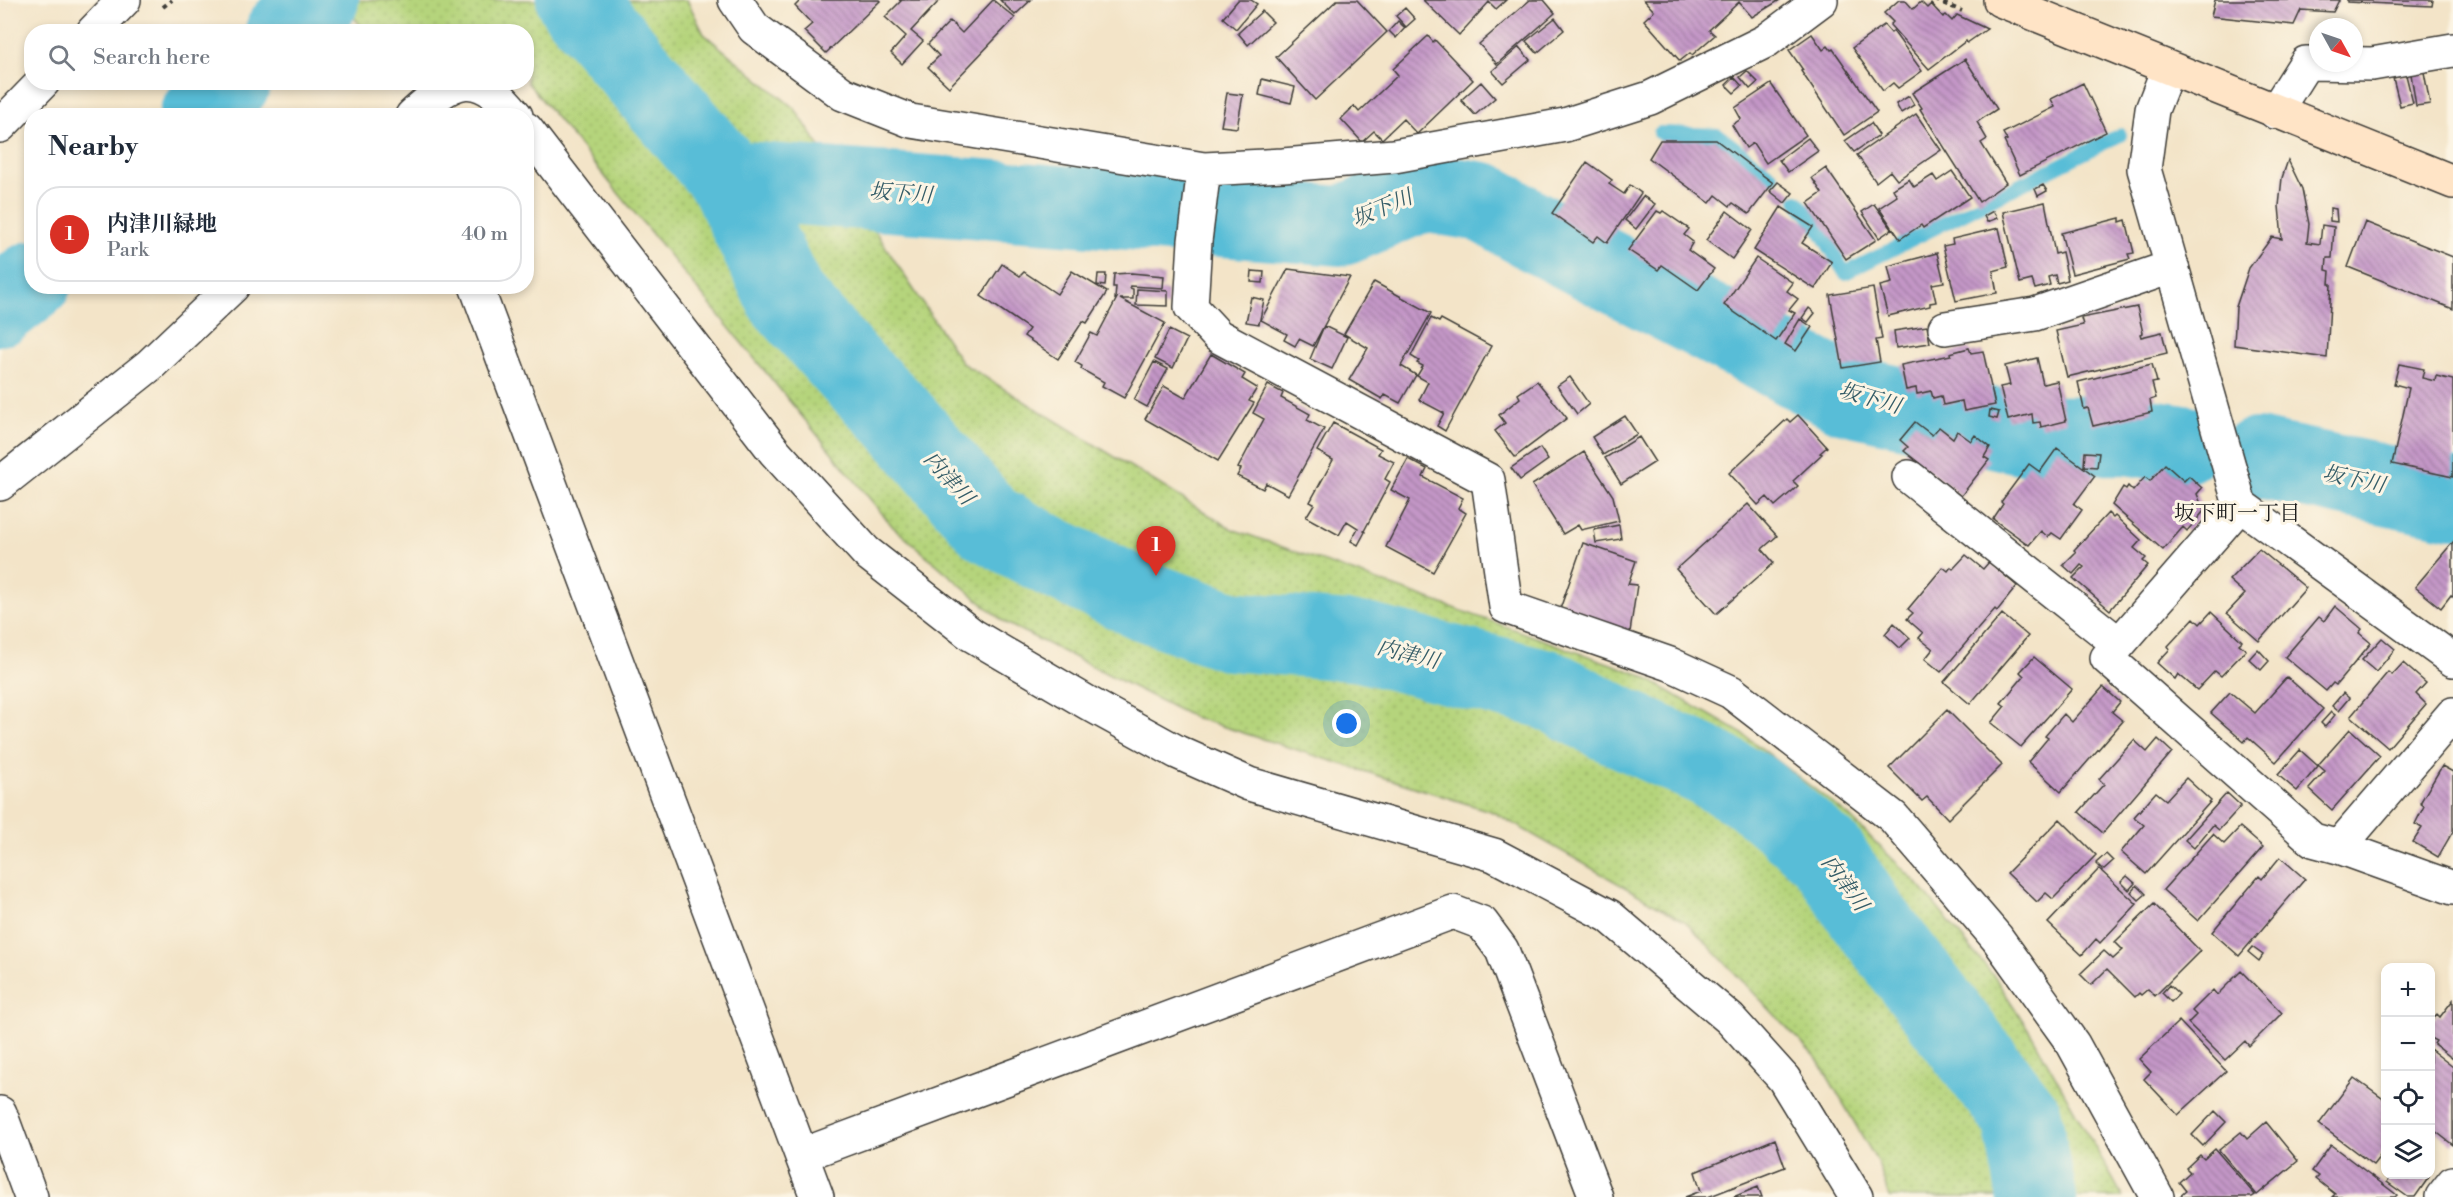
<!DOCTYPE html>
<meta charset="utf-8">
<style>
body{margin:0;font-family:"Libre Bodoni","Noto Serif JP",serif;background:#f6f6f7;color:#1f2937}
.controls{position:absolute;right:18px;bottom:18px;display:grid;overflow:hidden;border-radius:12px;box-shadow:0 3px 9px #0003}
.controls button{width:54px;height:54px;display:grid;place-items:center;padding:0;border:0;border-bottom:2px solid #e0e1e3;background:#fff;color:#1f2937;font:30px sans-serif}
.compass{position:absolute;left:2309px;top:18px;width:54px;height:54px;border-radius:50%;background:#fff;box-shadow:0 3px 9px #0003;rotate:130deg}
.you{position:absolute;left:1347px;top:724px;width:21px;height:21px;margin:-15px;border:4px solid #fff;border-radius:50%;background:#1a73e8;box-shadow:0 0 0 9px #1a73e833}
.badge{display:grid;place-items:center;width:39px;height:39px;border-radius:50%;background:#d93025;color:#fff;font-size:20px;font-weight:700}
.pin{position:absolute;translate:-50% -50px;filter:drop-shadow(0 2px 3px #0008)}
.pin::after{content:'';position:absolute;top:32px;width:21px;height:18px;background:inherit;clip-path:polygon(0 0,100% 0,50% 100%)}
.list{margin:0;padding:0;list-style:none}
h2{display:flex;justify-content:space-between;align-items:center;height:78px;margin:0;padding:0 24px;font-size:26px}
h2 small{font-size:20px;font-weight:400;color:#747a83}
.list li{display:grid;grid-template-columns:39px 1fr auto;gap:18px;align-items:center;box-sizing:border-box;height:96px;margin:0 12px 12px;padding:0 12px;border:2px solid #e0e1e3;border-radius:24px}
.list b{display:block;font-size:22px;white-space:nowrap}
.list p{margin:0;font-size:20px;white-space:nowrap;color:#747a83}
.list em{font-size:20px;font-style:normal;color:#747a83}
.icon{flex:none;width:33px;height:33px;fill:none;stroke:currentColor;stroke-width:2;stroke-linecap:round;stroke-linejoin:round}
.map{position:relative;flex:none;width:2453px;height:1197px;overflow:hidden}
.search{position:absolute;background:#fff;box-shadow:0 3px 9px #0003;left:24px;top:24px;width:510px;height:66px;display:flex;align-items:center;gap:15px;box-sizing:border-box;padding:0 21px;border-radius:24px;color:#747a83;font-size:22px}
.panel{position:absolute;background:#fff;box-shadow:0 3px 9px #0003;left:24px;top:108px;width:510px;height:186px;border-radius:24px}
.map>svg:first-child{display:block}
</style>
<div class="map">
<svg width="2453" height="1197" viewBox="0 0 2453 1197">
<defs>
<pattern id="grass-dots" width="8" height="8" patternUnits="userSpaceOnUse" patternTransform="scale(1.5)"><rect width="8" height="8" fill="#b5d47b"/><path d="M2 2h.1M6 6h.1" fill="none" stroke="#9bb56a" stroke-width="1.8" stroke-linecap="round"/></pattern>
<pattern id="building-back-hatch" width="6" height="6" patternUnits="userSpaceOnUse" patternTransform="scale(1.5)"><rect width="6" height="6" fill="#c497c7"/><path d="M-1 5l2 2M0 0l6 6M5-1l2 2" fill="none" stroke="#9e7aa1"/></pattern>
</defs>
<rect width="100%" height="100%" fill="#fcf5e5"/>
<filter id="ink" filterUnits="userSpaceOnUse"><feTurbulence type="fractalNoise" baseFrequency=".0167" numOctaves="2"/><feDisplacementMap in="SourceGraphic" scale="12" xChannelSelector="R" yChannelSelector="G"/><feConvolveMatrix kernelMatrix="1 2 1 2 8 2 1 2 1" color-interpolation-filters="sRGB"/></filter>
<filter id="wash" filterUnits="userSpaceOnUse"><feTurbulence type="fractalNoise" baseFrequency=".008" numOctaves="4" result="noise"/><feDisplacementMap in="SourceGraphic" scale="24" xChannelSelector="R" yChannelSelector="G"/><feGaussianBlur stdDeviation="1.35" result="paint"/><feColorMatrix in="noise" values="0 0 0 0 0 0 0 0 0 0 0 0 0 0 0 0 0 1.4 0 .05"/><feComposite in="paint" operator="in"/></filter>
<g filter="url(#wash)">
<rect width="100%" height="100%" fill="#f3e4c8"/>
<path fill="url(#grass-dots)" stroke="#68784c" stroke-width="1.5" d="M340 0H687L704 34 795 109 962 363 1232 529 1639 674 1743 734 1849 816 1918 884 1996 979 2032 1035 2123 1197H1889L1878 1163 1818 1060 1686 922 1493 812 1193 717 1004 622 893 527 527 82 526 32 365 31Z"/>
<g fill="none" stroke-linecap="round" stroke-linejoin="round">
<path stroke="#59bdd7" stroke-width="14" d="M1660 133 1718 135 1772 176
M1797 201 1816 224 1845 273 2120 135
M1483 202 1502 185"/>
<path stroke="#59bdd7" stroke-width="80" d="M576 0 729 180 1342 226 1422 192 1483 202 1537 233 1845 394 2029 436 2126 435 2183 444
M285 32 319 0
M199 116 231 82
M729 180 786 298 855 375 895 414 989 523 1054 558 1145 601 1229 631 1361 642 1547 689 1614 724 1703 765 1753 792 1827 855 1867 915 2022 1117 2037 1197
M0 306 32 281
M2256 458 2453 499"/>
</g>
<g id="blocks">
<path fill="url(#building-back-hatch)" d="M801 0H879L880 1 826 53 804 31 812 24 795 6Z
M899 0H940L911 31 923 41 902 64 891 53 906 36 885 17 901 1Z
M993 0 1015 18 949 87 928 67 939 56 928 44 950 21 962 33Z
M1000 0H1031L1015 15Z
M1238 0H1251L1257 4 1236 29 1223 18Z
M1337 0H1357L1387 32 1315 100 1276 57Z
M1423 0H1506L1496 9 1489 2 1459 35Z
M1530 0H1544L1555 13 1497 64 1479 44Z
M1644 0H1780L1752 17 1739 2 1709 30 1715 35 1692 55 1690 53 1680 61 1644 20 1654 11Z
M1899 0H1905L1913 9 1921 2 1927 8 1931 4 1943 17 1946 15 1952 21 1957 15 1987 29 1967 43 1966 41 1929 69 1890 25 1893 22 1884 13Z
M2215 0H2339L2333 12 2301 10 2294 25 2211 16Z
M2347 0H2433L2432 6 2347 2Z
M1405 8 1415 19 1406 27 1396 16Z
M1262 11 1273 22 1248 45 1238 33Z
M1555 18 1564 30 1537 53 1526 41Z
M1398 21 1405 28 1396 38 1389 31Z
M1884 25 1891 33 1893 31 1922 71 1898 88 1893 83 1883 91 1852 48Z
M1812 34 1823 50 1828 46 1831 50 1833 49 1877 112 1844 135 1801 71 1803 70 1789 50Z
M1428 36 1433 42 1435 40 1473 80 1417 134 1403 119 1382 139 1374 131 1362 142 1341 119 1354 106 1359 112 1398 75 1393 69Z
M1519 47 1530 60 1503 83 1492 71Z
M1965 59 1997 109 1977 122 1987 139 1981 143 2006 183 1979 202 1920 109 1922 108 1912 93Z
M1747 71 1758 82 1750 89 1740 77Z
M2424 72 2430 104 2416 106 2411 74Z
M2406 75 2413 103 2400 106 2393 78Z
M1734 77 1742 86 1734 93 1726 85Z
M1262 79 1295 87 1291 103 1259 95Z
M1481 82 1495 98 1475 115 1461 100Z
M2083 83 2106 132 2020 175 2004 141 2007 140 2003 133 2055 107 2051 99Z
M1771 84 1806 135 1766 163 1753 143 1746 148 1732 125 1741 119 1735 108Z
M1227 93 1243 95 1237 128 1221 126Z
M1909 96 1914 105 1901 113 1896 104Z
M1916 114 1941 150 1897 180 1890 171 1876 182 1857 155Z
M1871 123 1879 135 1854 152 1845 141Z
M1808 138 1818 151 1788 172 1779 160Z
M1660 140H1716L1773 183 1749 214 1733 203 1730 206 1716 195 1710 203 1649 158Z
M2288 160 2302 189 2309 224 2307 242 2320 244 2322 225 2334 227 2332 258H2327L2326 270 2330 271 2329 284H2331L2327 358 2234 345 2236 307 2249 268 2272 237 2282 239 2279 206 2282 178Z
M1587 162 1612 180 1609 184 1624 194 1630 185 1641 193 1607 243 1598 236 1593 242 1552 213Z
M1826 168 1876 240 1846 259 1808 203 1822 193 1812 178Z
M1952 171 1970 197 1923 228 1921 225 1900 239 1879 208 1897 196 1893 189 1909 179 1914 187 1933 175 1937 181Z
M1778 182 1793 193 1785 203 1770 191Z
M2043 185 2047 191 2038 196 2035 189Z
M1643 196 1655 204 1636 229 1625 220Z
M2045 202 2055 254 2062 252 2068 280 2057 283 2055 275 2048 277 2050 285 2035 289 2032 280 2020 283 2003 212Z
M1874 204 1892 229 1879 238 1862 212Z
M1781 207 1813 227 1802 243 1832 262 1815 289 1754 250Z
M2330 208 2336 209 2337 222 2330 221Z
M1657 211 1661 213 1663 211 1689 229 1684 235 1693 242 1688 250 1714 269 1698 290 1662 265 1658 270 1628 250Z
M1727 211 1752 230 1732 259 1706 240Z
M1993 211 1997 218 1987 222 1984 216Z
M2120 218V222L2126 220 2134 253 2128 254 2130 259 2072 274 2061 233Z
M2365 222 2453 257V309L2348 267Z
M1999 228 2008 267 1993 271 1997 293 1956 301 1943 246 1953 244 1952 239Z
M1937 253 1944 282 1932 284 1936 302 1930 303V306L1888 316 1880 286 1892 283 1888 266Z
M1756 258 1793 283 1787 291 1798 299 1789 310 1795 313 1776 341 1724 305Z
M1002 264 1020 276 1024 272 1057 294 1072 271 1107 292 1087 323 1083 321 1058 359 1024 336 1029 329 981 296Z
M1288 269 1350 277 1313 346 1299 339 1295 346 1284 340 1287 334 1261 320Z
M1252 271 1264 272 1263 283 1251 282Z
M1131 273 1164 276 1163 288 1130 286V288L1133 289V299H1120L1165 323 1124 398 1102 386 1104 382 1081 369 1082 366 1075 362 1091 333 1097 336 1117 298 1115 299 1116 287H1113L1114 274Z
M1098 274H1106L1105 286 1097 285Z
M1374 282 1431 313 1401 366 1416 375 1400 403 1385 395 1382 399 1349 380 1368 348 1344 334Z
M1873 288 1882 339 1876 340 1880 362 1843 368 1830 295Z
M1137 289 1168 291V306L1136 305Z
M1251 297 1264 300 1259 324 1246 322Z
M2137 307 2143 333 2140 334 2141 337 2162 332 2167 353 2067 377 2056 331 2083 325 2081 318Z
M1809 308 1815 313 1808 322 1802 318Z
M1431 318 1439 322 1441 319 1491 346 1445 431 1437 426 1444 413 1419 400 1428 382 1417 376 1423 366 1417 363 1419 361 1411 356Z
M1800 319 1812 327 1796 351 1785 344Z
M1324 326 1347 337 1332 369 1310 359Z
M1927 326 1930 343 1896 348 1894 331Z
M1169 330 1187 339 1173 368 1155 359Z
M1969 348 1971 353 1983 351 1995 405 1964 411 1962 401 1943 405 1941 396 1933 398 1931 391 1917 394 1916 388 1906 390 1901 365 1951 355 1950 353Z
M1211 354 1245 374 1242 379 1257 388 1249 401 1254 403 1218 461 1145 419 1164 386 1185 398Z
M2037 358 2043 384 2057 381 2066 421 2041 427 2040 422 2033 423 2032 414 2008 420 2000 387 2010 385 2005 366Z
M1154 362 1168 369 1147 407 1134 400Z
M2152 364 2157 382 2152 383 2156 398 2150 400 2152 412 2093 426 2088 408 2084 409 2078 382Z
M2399 364 2424 369 2422 378 2435 381 2436 376 2453 380V477L2392 464 2409 388 2394 384Z
M1570 377 1589 404 1577 414 1557 386Z
M1537 381 1567 418 1515 457 1495 431 1505 423 1499 415 1520 398 1518 394Z
M1268 385 1283 393 1281 398 1310 414 1307 420 1324 429 1288 495 1266 483 1263 489 1237 476 1241 469 1238 468 1264 419 1253 413Z
M1990 410 1999 412 1997 419 1989 417Z
M1798 415 1827 447 1820 453 1822 454 1793 481 1798 486 1775 506 1767 497 1758 505 1729 473 1787 419 1790 422Z
M1625 416 1637 434 1603 455 1592 437Z
M1915 422 1932 435 1939 427 1953 438 1957 431 1971 441 1975 435 1990 447 1984 457 1989 460 1961 496 1904 451 1908 447 1900 440Z
M1333 423 1381 449 1378 454 1394 462 1385 479 1390 482 1364 531 1365 532 1358 545 1351 541 1358 528 1347 521 1339 535 1306 517 1314 504 1310 502 1333 460 1317 451Z
M1639 437 1655 462 1621 484 1605 458Z
M1540 448 1548 460 1520 480 1511 468Z
M2057 448 2095 476 2074 504 2082 510 2061 539 2052 533 2048 537 2041 531 2029 545 1993 519 2003 504 2001 502 2029 464 2040 472Z
M1584 452 1613 496 1619 521 1581 530 1578 525 1563 534 1532 485Z
M2085 452 2099 453 2097 467 2084 466Z
M1408 459 1427 469 1423 477 1463 498 1458 508 1466 513 1433 572 1386 547 1410 500 1391 490Z
M2165 464 2184 481 2189 476 2202 488 2197 494 2204 511 2187 531 2183 527 2163 550 2112 505 2123 487 2126 489 2128 486 2133 491 2145 477 2150 481Z
M1748 504 1777 536 1762 549 1774 563 1716 614 1676 569Z
M2108 513 2113 518 2115 516 2141 540 2134 548 2146 558 2143 561 2148 565 2110 610 2073 578 2084 567 2081 565 2073 574 2063 565 2076 552 2074 550Z
M1619 525 1621 539 1596 543 1594 530Z
M2453 542V597L2451 595 2441 608 2415 587Z
M1583 543 1636 561 1628 584 1637 585 1630 632 1612 629 1559 612Z
M2259 549 2306 588 2259 641 2227 613 2245 594 2229 580Z
M1966 555 1983 569 1989 562 2017 586 1997 611 1995 609 1941 672 1925 659 1933 649 1919 638 1923 633 1907 619 1913 613 1908 609 1943 567 1948 571 1951 567 1953 569Z
M2335 606 2362 629 2359 633 2371 643 2336 685 2333 683 2326 691 2285 657 2319 617 2324 621Z
M2211 612 2242 641 2239 644 2246 650 2221 676 2215 671 2197 690 2178 674 2175 679 2157 663 2170 649 2168 646 2194 618 2200 624Z
M2002 614 2028 636 1970 704 1944 682Z
M1894 623 1910 638 1900 648 1885 634Z
M2382 638 2395 649 2376 672 2362 660Z
M2258 649 2269 661 2261 670 2249 659Z
M2034 657 2072 689 2021 747 1991 723 2005 706 2001 703 2024 676 2020 672Z
M2403 663 2426 683 2416 694 2426 704 2388 748 2351 716 2388 672 2392 675Z
M2287 677 2323 709 2276 762 2248 737 2244 742 2211 713 2230 692 2255 713Z
M2103 687 2120 702 2112 712 2123 721 2061 792 2028 762 2048 738 2045 736 2064 714 2072 722Z
M2343 693 2349 698 2338 711 2332 706Z
M1947 710 2002 765 1948 819 1927 797 1922 801 1889 768Z
M2331 712 2335 715 2325 727 2321 723Z
M2350 729 2380 756 2332 810 2309 789 2325 771 2318 765Z
M2158 739 2172 752 2103 833 2079 812 2104 784 2099 779 2134 740 2147 752Z
M2300 750 2318 766 2297 791 2278 775Z
M2442 766 2453 772V831L2438 857 2413 842 2422 828 2415 824 2424 806 2420 803Z
M2186 778 2211 801 2146 874 2121 852 2144 825 2134 817 2156 792 2166 800Z
M2227 793 2241 806 2219 830 2213 825 2194 848 2185 840Z
M2060 819 2096 855 2053 899 2046 893 2037 902 2007 873Z
M2240 827 2263 847 2198 921 2163 890 2213 834 2224 844Z
M2106 854 2113 861 2103 870 2096 863Z
M2280 857 2305 879 2239 956 2212 932 2259 876 2262 879Z
M2099 869 2137 904 2100 943 2096 939 2082 955 2048 923Z
M2127 876 2135 883 2129 890 2121 882Z
M2137 885 2146 894 2139 900 2131 892Z
M2154 904 2200 951 2155 996 2148 989 2141 995 2139 993 2135 997 2107 969 2091 985 2080 974 2104 951 2113 959 2123 950 2115 942Z
M2252 947 2263 955 2259 961 2248 952Z
M2241 971 2282 1013 2249 1046 2245 1041 2225 1060 2188 1023 2196 1015 2192 1011 2213 990 2217 995Z
M2169 985 2179 994 2171 1002 2162 993Z
M2453 1000V1059L2434 1044 2436 1041 2430 1038V1022L2437 1014 2440 1017Z
M2179 1021 2226 1071 2178 1115 2144 1079 2151 1072 2139 1059Z
M2430 1049 2453 1067V1145L2430 1127Z
M2354 1078 2386 1101V1152L2384 1151 2373 1165 2319 1124Z
M2215 1111 2226 1122 2203 1146 2192 1135Z
M2266 1122 2298 1161 2257 1195 2219 1150 2241 1132 2247 1139Z
M1775 1139 1785 1167 1708 1197H1685L1701 1191 1695 1172Z
M2331 1145 2397 1195 2395 1197H2332L2335 1194 2316 1179 2319 1176 2312 1171Z
M2215 1149 2255 1195 2252 1197H2179L2186 1191 2179 1182 2190 1172 2186 1168 2200 1155 2204 1159Z
M2392 1174H2426L2429 1177 2415 1197H2408L2387 1182Z
M1758 1187 1762 1197H1733Z"/>
</g>
</g>
<g filter="url(#ink)">
<use href="#blocks" fill-opacity="0" stroke="#3c3a36" stroke-width="1.5"/>
<g fill="none" stroke-linecap="round" stroke-linejoin="round">
<g stroke="#3c3a36" stroke-width="36">
<path id="street" d="M735 0 754 28 843 94 911 121 1204 169 1283 165 1394 156 1565 125 1650 98 1766 41 1821 0
M93 32 124 0
M2168 69 2152 110 2144 169 2240 505 2453 660
M2275 112 2306 63 2372 64 2453 50
M412 116C453 78 477 65 516 116
M0 126 43 82
M526 129 775 452 866 552 972 635 1088 703 1177 752 1249 784 1494 855 1609 916 1730 1019 1784 1079 1856 1197
M1204 169 1195 241 1191 307 1218 336 1488 480 1506 607 1670 664 1731 692 1893 817 1997 938 2073 1044 2157 1197
M476 286 817 1197
M1945 328 2035 314 2171 267
M1909 477 2119 644
M0 484 150 365 233 286
M2240 505 2107 658 2313 840 2339 847 2453 888
M2339 847 2453 714
M0 1113 31 1197
M802 1155 1453 912 1482 923 1502 950 1596 1197
M2442 1197 2453 1183"/>
</g>
<g stroke="#3c3a36" stroke-width="36">
<path id="secondary" d="M2000 0 2453 182"/>
</g>
<path stroke="#3c3a36" stroke-width="4" stroke-dasharray="4.5 4.5" stroke-linecap="butt" d="M1935 0 1962 11
M163 7 172 0"/>
<use href="#street" stroke="#fff" stroke-width="33"/>
<use href="#secondary" stroke="#ffe4c6" stroke-width="33"/>
</g>
</g>
<g text-anchor="middle" stroke-width="6" stroke-linejoin="round" paint-order="stroke">
<g font-size="21" font-style="italic" fill="#345c67" stroke="#fcf5e5">
<text transform="translate(901 193) rotate(4)" y="7">坂下川</text>
<text transform="translate(1382 208) rotate(-23)" y="7">坂下川</text>
<text transform="translate(1870 398) rotate(16)" y="7">坂下川</text>
<text transform="translate(949 478) rotate(48)" y="7">内津川</text>
<text transform="translate(2354 479) rotate(12)" y="7">坂下川</text>
<text transform="translate(1408 654) rotate(14)" y="7">内津川</text>
<text transform="translate(1845 883) rotate(54)" y="7">内津川</text>
</g>
<g font-size="21" fill="#1c1c1c" stroke="#fcf5e5">
<text x="2237" y="520">坂下町一丁目</text>
</g>
</g>
</svg>
<div class="controls">
<button>+</button>
<button>−</button>
<button><svg class="icon" aria-label="locate" viewBox="0 0 24 24"><circle cx="12" cy="12" r="6"/><path d="M12 2v4M12 18v4M2 12h4M18 12h4"/></svg></button>
<button><svg class="icon" aria-label="layers" viewBox="0 0 24 24"><path d="M12 4l9 5-9 5-9-5zM3 14l9 5 9-5"/></svg></button>
</div>
<svg class="compass" viewBox="-18 -18 36 36"><path d="M0-13l5 13h-10z" fill="#e53935"/><path d="M0 13l5-13h-10z" fill="#747a83"/></svg>
<div class="you"></div>
<div class="pin badge" style="left:1156px;top:576px">1</div>
<div class="search"><svg class="icon" aria-label="search" viewBox="0 0 24 24"><circle cx="10" cy="10" r="6"/><path d="M15 15l6 6"/></svg>Search here</div>
<section class="panel">
<h2>Nearby<small></small></h2>
<ul class="list">
<li><span class="badge">1</span><div><b>内津川緑地</b><p>Park</p></div><em>40 m</em></li>
</ul>
</section>
</div>
